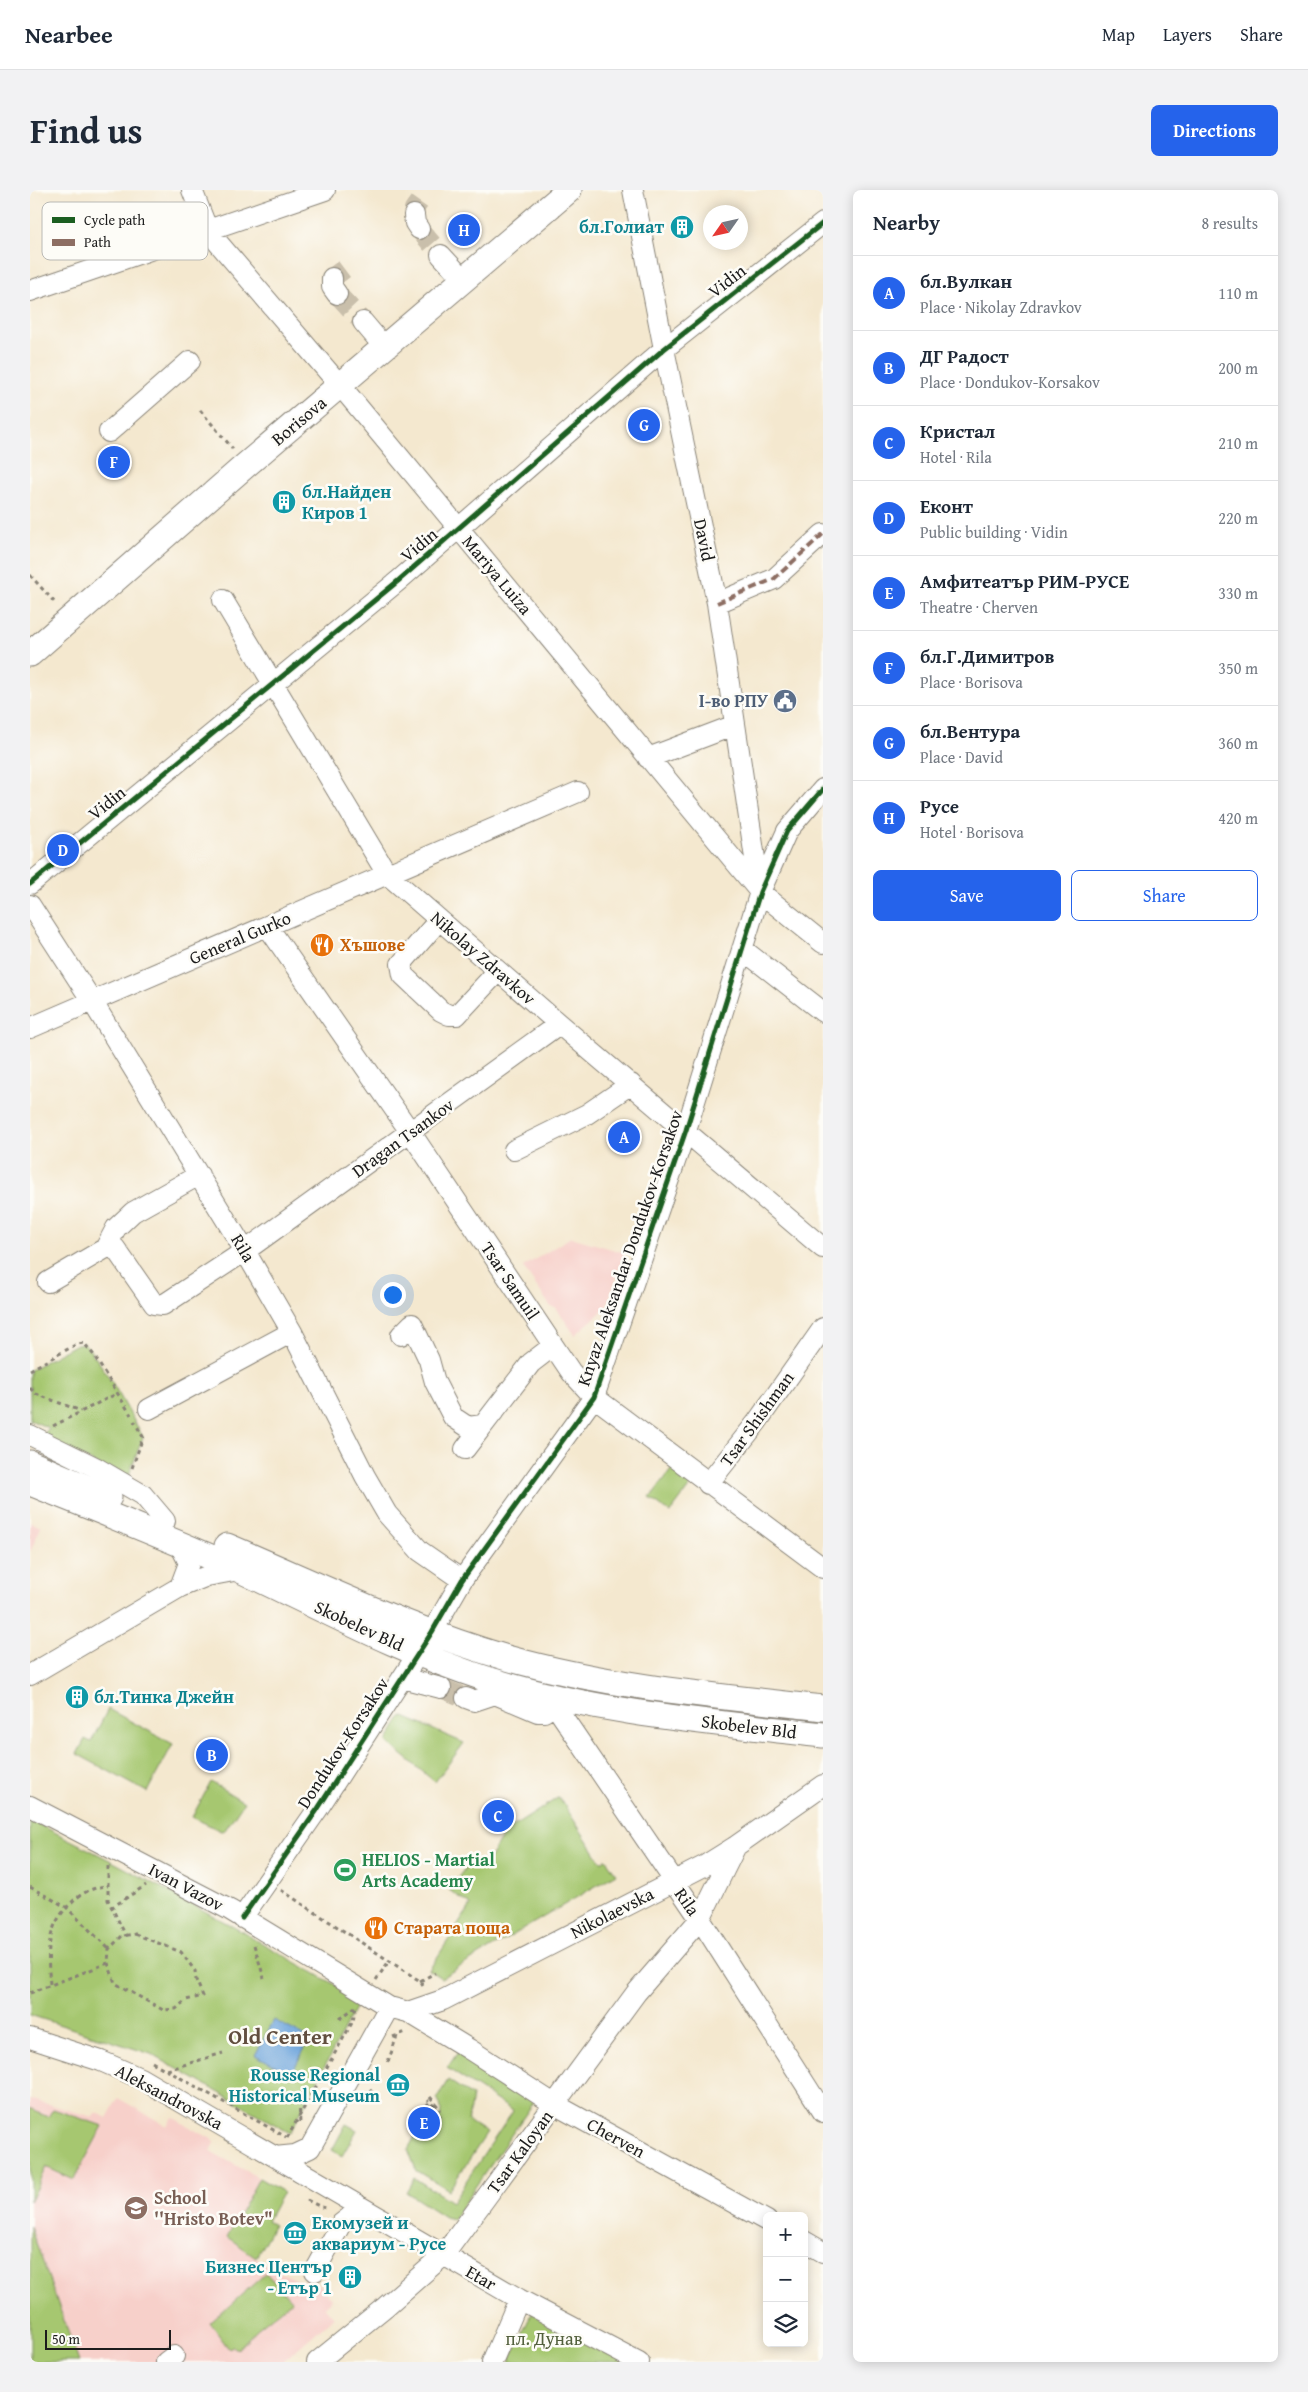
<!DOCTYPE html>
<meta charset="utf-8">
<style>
body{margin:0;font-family:"Gentium Book Plus",serif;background:#f2f2f3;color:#1f2937}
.controls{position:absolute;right:15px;bottom:15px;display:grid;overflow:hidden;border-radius:8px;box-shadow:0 2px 12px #0003}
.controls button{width:45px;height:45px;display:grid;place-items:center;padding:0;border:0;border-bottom:1px solid #e0e1e3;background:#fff;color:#1f2937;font:25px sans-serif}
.compass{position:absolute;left:673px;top:15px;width:45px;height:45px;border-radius:50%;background:#fff;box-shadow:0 2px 12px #0003;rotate:236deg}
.scale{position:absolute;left:15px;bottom:12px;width:126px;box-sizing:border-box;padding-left:5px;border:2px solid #1c1c1c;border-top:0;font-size:14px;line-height:18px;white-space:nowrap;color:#1c1c1c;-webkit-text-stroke:4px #fdfcf7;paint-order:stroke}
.you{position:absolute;left:362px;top:1104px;width:18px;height:18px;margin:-12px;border:4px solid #fff;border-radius:50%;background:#1a73e8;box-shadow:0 0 0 8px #1a73e833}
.badge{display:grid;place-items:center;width:32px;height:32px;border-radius:50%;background:#2563eb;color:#fff;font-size:16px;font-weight:700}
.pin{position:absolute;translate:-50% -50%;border:2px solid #fff;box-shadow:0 1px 5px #0006}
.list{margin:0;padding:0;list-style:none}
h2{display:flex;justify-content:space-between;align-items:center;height:65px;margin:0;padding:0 20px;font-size:21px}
h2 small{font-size:16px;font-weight:400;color:#747a83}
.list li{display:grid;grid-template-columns:32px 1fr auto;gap:15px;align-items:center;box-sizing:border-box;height:75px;padding:0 20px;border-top:1px solid #e0e1e3}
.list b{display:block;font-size:19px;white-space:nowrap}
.list p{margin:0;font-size:16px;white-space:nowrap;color:#747a83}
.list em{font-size:16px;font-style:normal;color:#747a83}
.actions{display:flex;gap:10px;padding:15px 20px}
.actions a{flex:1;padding:11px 0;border:1px solid #2563eb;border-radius:8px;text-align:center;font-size:18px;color:#2563eb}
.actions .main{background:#2563eb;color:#fff}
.icon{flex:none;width:28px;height:28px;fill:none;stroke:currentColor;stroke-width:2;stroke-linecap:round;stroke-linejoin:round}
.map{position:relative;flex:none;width:793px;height:2172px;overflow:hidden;border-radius:8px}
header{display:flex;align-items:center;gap:30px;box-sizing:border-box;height:70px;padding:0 25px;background:#fff;border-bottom:1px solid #e0e1e3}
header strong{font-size:24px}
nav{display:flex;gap:28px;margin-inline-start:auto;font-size:18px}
.intro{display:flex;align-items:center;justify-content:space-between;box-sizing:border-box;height:120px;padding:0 30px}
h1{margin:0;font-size:35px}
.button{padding:12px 22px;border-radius:8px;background:#2563eb;color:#fff;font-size:18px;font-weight:700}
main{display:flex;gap:30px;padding:0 30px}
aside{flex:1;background:#fff;border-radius:8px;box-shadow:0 2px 12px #0003}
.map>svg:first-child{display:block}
</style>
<header>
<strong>Nearbee</strong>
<nav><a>Map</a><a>Layers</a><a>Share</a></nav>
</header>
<div class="intro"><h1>Find us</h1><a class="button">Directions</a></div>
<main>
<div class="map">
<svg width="793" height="2172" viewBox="0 0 793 2172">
<rect width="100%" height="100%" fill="#fdfcf7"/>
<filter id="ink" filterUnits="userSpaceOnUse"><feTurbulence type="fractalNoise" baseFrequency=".02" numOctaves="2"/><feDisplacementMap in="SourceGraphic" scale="10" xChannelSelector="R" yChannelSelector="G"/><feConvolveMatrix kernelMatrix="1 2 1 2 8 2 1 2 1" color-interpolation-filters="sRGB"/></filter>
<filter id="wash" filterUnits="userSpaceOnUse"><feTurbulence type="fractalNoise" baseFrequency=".0096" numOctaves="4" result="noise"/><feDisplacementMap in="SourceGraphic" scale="20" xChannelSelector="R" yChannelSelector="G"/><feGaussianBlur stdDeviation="1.12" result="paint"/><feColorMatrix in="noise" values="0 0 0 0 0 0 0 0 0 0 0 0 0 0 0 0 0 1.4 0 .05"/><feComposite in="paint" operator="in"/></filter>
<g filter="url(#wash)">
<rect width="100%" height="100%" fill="#f4e8cf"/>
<path fill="#f7d0ca" d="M541 1047 595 1063 576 1118 545 1145 526 1118 521 1117 493 1077Z
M0 1332 11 1337 0 1362Z
M88 1908 137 1936 142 1927 185 1951 180 1961 229 1988 197 2048 242 2078 272 2092 277 2088 291 2096 302 2109 294 2117 304 2127 252 2172H0V1909L63 1927 66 1922 77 1928Z"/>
<path fill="#a6c770" stroke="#617246" d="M54 1153C78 1181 95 1215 113 1247L97 1290 12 1246 19 1238 0 1230V1180L47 1154Z
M647 1272 667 1287 640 1323 620 1308Z
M78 1519 143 1554 117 1602 47 1564 55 1549 61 1552Z
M372 1526 434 1553 405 1592 357 1552Z
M181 1592 214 1612 195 1640 191 1641 162 1627Z
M529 1607 571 1672 576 1669 586 1684 411 1788 399 1780 441 1715 419 1700 441 1670 453 1679 475 1642Z
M0 1630C109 1683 214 1742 319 1803L324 1809 326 1816 260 1943 121 1864 0 1825Z
M428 1862 504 1912 423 2029 415 2027 376 2002 384 1988 422 2012 483 1921 417 1878Z
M418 1890 442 1906 438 1931 457 1943 419 2000 386 1980 378 1959 387 1943C405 1941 418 1925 407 1908Z
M0 1919 18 1927 23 1919 73 1936 44 1990 16 1977 0 2011Z
M316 1934 327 1940 312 1966 302 1960Z
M229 1988 253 2002 237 2031 244 2035 226 2067 197 2047Z
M0 2036 49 2172H0Z
M236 2083 262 2111 227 2139 208 2159 202 2156 199 2159 180 2133Z
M504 2118 609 2172H479Z"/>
<path fill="#6ea5dc" stroke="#45607c" d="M244 1830 280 1849 261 1884 225 1865Z"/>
</g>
<g filter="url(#ink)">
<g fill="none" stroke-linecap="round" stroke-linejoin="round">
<path stroke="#c9bfab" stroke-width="20" stroke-dasharray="20 10" stroke-linecap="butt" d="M384 25V19L389 12
M389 39 411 65
M302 88 314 79
M307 104 333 132
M411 1498 436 1508"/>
<g stroke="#888276" stroke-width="22">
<path id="minor" d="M162 0 178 41 319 206 730 702 793 753
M603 0 634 159 687 413 730 702
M384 25 385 33 389 39
M411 65 435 91
M302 88V97L307 104
M0 101 295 0
M333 132 355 158
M79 242 160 171
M193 410 357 684 529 834 793 1058
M687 413 744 389 793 344
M618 568 705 535
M0 694 368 391 634 159 793 33
M0 715 62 811 215 1061 262 1142 335 1286 357 1324 390 1361 432 1390
M409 730 371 774 373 785 411 821 419 825H427L468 781
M238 737 381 943 541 1182 564 1207 793 1378
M712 759 793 822
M0 838 548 602
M484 960 557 924 601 894
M76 1057 86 1038 103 1022 169 985
M18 1092 81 1055 85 1058 124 1114 133 1115 215 1061 529 834
M371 1145 382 1134 399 1170 405 1192 423 1227 438 1237 453 1235
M119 1219 262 1142
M0 1245 65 1277 113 1305 135 1331
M435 1259 501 1173 523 1156
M678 1294 727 1232 793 1138
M149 1353 159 1373 150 1397
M0 1485 150 1397 177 1386 209 1380
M372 1488 411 1498
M518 1505 670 1729 793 1922
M436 1508 444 1511 465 1504 508 1522H514L525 1515
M0 1616 200 1720 359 1817 378 1822 413 1810 674 1676 706 1656 793 1595
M212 1728 287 1620 402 1442 432 1390 564 1207 656 940 730 702 757 641 793 599
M378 1822 439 1859 524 1914 737 2031
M0 1848 71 1871 110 1888 489 2109 609 2172
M245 1967 265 1965 280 1958 359 1817
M774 2051 793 2062
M285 2081 311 2034 320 2027 328 2015
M136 2172 144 2166
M287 2172 355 2117 413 2066 606 1803 670 1729 706 1656
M462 2172 489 2109"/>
</g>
<g stroke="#888276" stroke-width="27">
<path id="major" d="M0 464 216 275 539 0
M0 1273 79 1307
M0 1293C70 1321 141 1349 210 1380 291 1418 371 1462 457 1489 566 1523 680 1532 793 1545
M197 1356C289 1395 381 1440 477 1468 580 1497 687 1506 793 1518"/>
</g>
<path stroke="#888276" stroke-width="3" stroke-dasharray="4 4" stroke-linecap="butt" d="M170 220 203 259
M0 385 26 414
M0 1180 47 1154 54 1153 63 1164 101 1225
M0 1198 6 1204 51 1221
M23 1236 88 1203
M102 1278 113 1247 104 1231
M78 1676V1710L96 1746
M0 1697 36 1717 79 1759
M251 1700 390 1791 394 1798
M81 1718 116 1695
M105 1744 151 1762 165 1781 166 1790 173 1806 156 1810 146 1819 133 1820 85 1793 78 1773 79 1759 92 1746Z
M224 1755 234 1788
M346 1790 359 1771
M390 1791 405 1783
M20 1794C17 1761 16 1736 43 1711 53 1702 64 1697 78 1696
M0 1803 78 1773
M310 1829 325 1817
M363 1847 376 1842
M122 1872 256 1947
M358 1872 367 1846
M137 1880 193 1863
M269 1904 270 1936
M400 1907 411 1920
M327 1913 342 1900
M397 1913 401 1918
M386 1931 393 1932
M385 1935 393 1936 401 1929 405 1917 398 1910
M398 1937 404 1931 407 1918
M383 1938 403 1939 410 1926 400 1921
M257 1948 323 1831 326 1816
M277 2010 291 2017 297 2018"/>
<use href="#minor" stroke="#fff" stroke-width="20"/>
<use href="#major" stroke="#fff" stroke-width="25"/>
<path stroke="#8d6e63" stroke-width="4" stroke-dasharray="8 4" stroke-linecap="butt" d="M687 413 744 389 793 344"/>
<g stroke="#fdfcf7" stroke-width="8">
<path id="cycleway" d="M0 694 368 391 634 159 793 33
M212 1728 287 1620 402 1442 432 1390 564 1207 656 940 730 702 757 641 793 599"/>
</g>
<use href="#cycleway" stroke="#1b5e20" stroke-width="5"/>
</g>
</g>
<defs>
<g id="building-disc" transform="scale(1.25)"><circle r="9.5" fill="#0f9aa8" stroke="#fdfcf7"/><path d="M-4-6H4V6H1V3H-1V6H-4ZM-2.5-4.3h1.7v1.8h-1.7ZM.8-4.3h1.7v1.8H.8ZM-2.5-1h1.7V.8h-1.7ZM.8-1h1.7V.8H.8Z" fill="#fff"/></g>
<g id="civic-disc" transform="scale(1.25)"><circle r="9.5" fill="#5c6f8a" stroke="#fdfcf7"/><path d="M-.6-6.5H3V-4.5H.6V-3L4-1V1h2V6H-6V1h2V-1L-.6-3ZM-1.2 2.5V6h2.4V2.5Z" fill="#fff"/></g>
<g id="restaurant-disc" transform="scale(1.25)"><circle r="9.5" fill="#e8710a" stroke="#fdfcf7"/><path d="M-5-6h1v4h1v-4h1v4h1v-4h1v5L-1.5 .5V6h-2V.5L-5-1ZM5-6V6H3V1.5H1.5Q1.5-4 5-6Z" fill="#fff"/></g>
<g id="stadium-disc" transform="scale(1.25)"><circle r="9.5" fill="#2e9e5b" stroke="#fdfcf7"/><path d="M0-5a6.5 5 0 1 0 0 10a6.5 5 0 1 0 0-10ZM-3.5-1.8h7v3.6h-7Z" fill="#fff"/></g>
<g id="museum-disc" transform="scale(1.25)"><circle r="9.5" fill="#0f9aa8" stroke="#fdfcf7"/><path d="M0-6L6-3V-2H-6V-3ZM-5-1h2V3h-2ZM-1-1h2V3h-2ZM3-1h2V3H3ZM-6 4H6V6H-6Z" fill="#fff"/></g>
<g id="school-disc" transform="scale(1.25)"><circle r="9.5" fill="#8d6e63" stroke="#fdfcf7"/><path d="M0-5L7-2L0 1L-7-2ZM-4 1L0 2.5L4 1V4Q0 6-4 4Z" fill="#fff"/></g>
</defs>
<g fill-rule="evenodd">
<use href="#building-disc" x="652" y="37"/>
<use href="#building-disc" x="254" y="312"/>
<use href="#civic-disc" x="755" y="511"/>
<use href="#restaurant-disc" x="292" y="755"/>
<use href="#building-disc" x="47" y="1507"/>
<use href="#stadium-disc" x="315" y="1680"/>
<use href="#restaurant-disc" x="346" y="1738"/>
<use href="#museum-disc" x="368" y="1895"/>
<use href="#school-disc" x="106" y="2018"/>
<use href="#museum-disc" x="265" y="2043"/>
<use href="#building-disc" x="320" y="2087"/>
</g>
<g text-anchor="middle" stroke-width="5" stroke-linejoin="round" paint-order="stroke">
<g font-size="18" font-weight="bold" fill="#0d838f" stroke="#fdfcf7" text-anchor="end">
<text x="634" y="43">бл.Голиат</text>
<text x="272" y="308" text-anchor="start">бл.Найден<tspan x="272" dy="21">Киров 1</tspan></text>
<text x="64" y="1513" text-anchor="start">бл.Тинка Джейн</text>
<text x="350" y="1891">Rousse Regional<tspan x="350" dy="21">Historical Museum</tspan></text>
<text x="282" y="2039" text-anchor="start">Екомузей и<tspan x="282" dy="21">аквариум - Русе</tspan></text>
<text x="302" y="2083">Бизнес Център<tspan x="302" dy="21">- Етър 1</tspan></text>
</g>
<g font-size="18" fill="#1c1c1c" stroke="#fdfcf7">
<text transform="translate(697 91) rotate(-38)" y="6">Vidin</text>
<text transform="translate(269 231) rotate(-40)" y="6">Borisova</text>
<text transform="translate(674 350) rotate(78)" y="6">David</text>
<text transform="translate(389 355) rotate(-40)" y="6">Vidin</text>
<text transform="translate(467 385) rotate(50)" y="6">Mariya Luiza</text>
<text transform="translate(77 613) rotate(-39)" y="6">Vidin</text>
<text transform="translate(210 748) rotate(-23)" y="6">General Gurko</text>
<text transform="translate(453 768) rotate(41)" y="6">Nikolay Zdravkov</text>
<text transform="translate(373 948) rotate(-36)" y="6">Dragan Tsankov</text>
<text transform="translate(213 1058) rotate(59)" y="6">Rila</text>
<text transform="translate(600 1058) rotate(-71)" y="6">Knyaz Aleksandar Dondukov-Korsakov</text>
<text transform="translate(480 1091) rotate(56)" y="6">Tsar Samuil</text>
<text transform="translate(727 1229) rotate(-54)" y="6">Tsar Shishman</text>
<text transform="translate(329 1436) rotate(25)" y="6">Skobelev Bld</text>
<text transform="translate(719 1537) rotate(7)" y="6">Skobelev Bld</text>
<text transform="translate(313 1553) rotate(-57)" y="6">Dondukov-Korsakov</text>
<text transform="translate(156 1697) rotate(28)" y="6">Ivan Vazov</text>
<text transform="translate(657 1712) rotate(55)" y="6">Rila</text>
<text transform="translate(582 1723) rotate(-27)" y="6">Nikolaevska</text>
<text transform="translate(139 1907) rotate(28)" y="6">Aleksandrovska</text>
<text transform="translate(586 1948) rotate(29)" y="6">Cherven</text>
<text transform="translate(490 1962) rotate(-54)" y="6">Tsar Kaloyan</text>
<text transform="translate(451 2088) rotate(30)" y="6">Etar</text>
</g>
<g font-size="18" font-weight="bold" fill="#4e5e75" stroke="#fdfcf7" text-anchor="end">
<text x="738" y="517">I-во РПУ</text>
</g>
<g font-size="18" font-weight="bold" fill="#c56008" stroke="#fdfcf7" text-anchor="start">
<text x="310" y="761">Хъшове</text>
<text x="364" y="1744">Старата поща</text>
</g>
<g font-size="18" font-weight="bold" fill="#27864d" stroke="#fdfcf7" text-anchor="start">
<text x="332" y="1676">HELIOS - Martial<tspan x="332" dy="21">Arts Academy</tspan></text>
</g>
<g font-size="18" font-weight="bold" fill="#785e54" stroke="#fdfcf7" text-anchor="start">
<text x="124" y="2014">School<tspan x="124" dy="21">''Hristo Botev"</tspan></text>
</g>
<g font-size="18" fill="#53603e" stroke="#fdfcf7">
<text x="514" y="2155">пл. Дунав</text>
</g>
<g font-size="22" font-weight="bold" fill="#614e3f" stroke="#fdfcf7">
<text x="250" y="1854">Old Center</text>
</g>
</g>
<rect x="12" y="12" width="166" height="58" rx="8" fill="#fdfcf7" stroke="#bab9b5" stroke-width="1"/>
<rect x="22" y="27" width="23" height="6" fill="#1b5e20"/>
<rect x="22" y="49" width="23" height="7" fill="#8d6e63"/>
<g font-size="14" fill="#1c1c1c">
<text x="54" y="35">Cycle path</text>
<text x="54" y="57">Path</text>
</g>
</svg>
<div class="controls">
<button>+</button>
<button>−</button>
<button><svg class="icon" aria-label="layers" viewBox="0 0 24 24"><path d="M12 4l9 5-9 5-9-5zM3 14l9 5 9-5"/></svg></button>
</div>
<svg class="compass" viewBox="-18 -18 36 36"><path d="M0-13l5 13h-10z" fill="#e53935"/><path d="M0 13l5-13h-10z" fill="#747a83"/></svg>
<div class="scale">50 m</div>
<div class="you"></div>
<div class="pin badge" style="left:594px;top:947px">A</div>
<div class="pin badge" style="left:182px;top:1565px">B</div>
<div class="pin badge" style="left:468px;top:1626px">C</div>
<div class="pin badge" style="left:33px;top:660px">D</div>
<div class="pin badge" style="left:394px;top:1933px">E</div>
<div class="pin badge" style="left:84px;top:272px">F</div>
<div class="pin badge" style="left:614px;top:235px">G</div>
<div class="pin badge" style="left:434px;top:40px">H</div>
</div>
<aside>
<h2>Nearby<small>8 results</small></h2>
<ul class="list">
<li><span class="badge">A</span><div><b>бл.Вулкан</b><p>Place · Nikolay Zdravkov</p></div><em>110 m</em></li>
<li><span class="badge">B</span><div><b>ДГ Радост</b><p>Place · Dondukov-Korsakov</p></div><em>200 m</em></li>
<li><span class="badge">C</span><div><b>Кристал</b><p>Hotel · Rila</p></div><em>210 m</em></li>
<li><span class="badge">D</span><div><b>Еконт</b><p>Public building · Vidin</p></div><em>220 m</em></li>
<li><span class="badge">E</span><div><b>Амфитеатър РИМ-РУСЕ</b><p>Theatre · Cherven</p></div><em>330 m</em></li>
<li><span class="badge">F</span><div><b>бл.Г.Димитров</b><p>Place · Borisova</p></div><em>350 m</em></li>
<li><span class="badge">G</span><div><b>бл.Вентура</b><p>Place · David</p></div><em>360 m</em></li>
<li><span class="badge">H</span><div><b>Русе</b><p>Hotel · Borisova</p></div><em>420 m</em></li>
</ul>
<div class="actions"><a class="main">Save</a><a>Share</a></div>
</aside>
</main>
